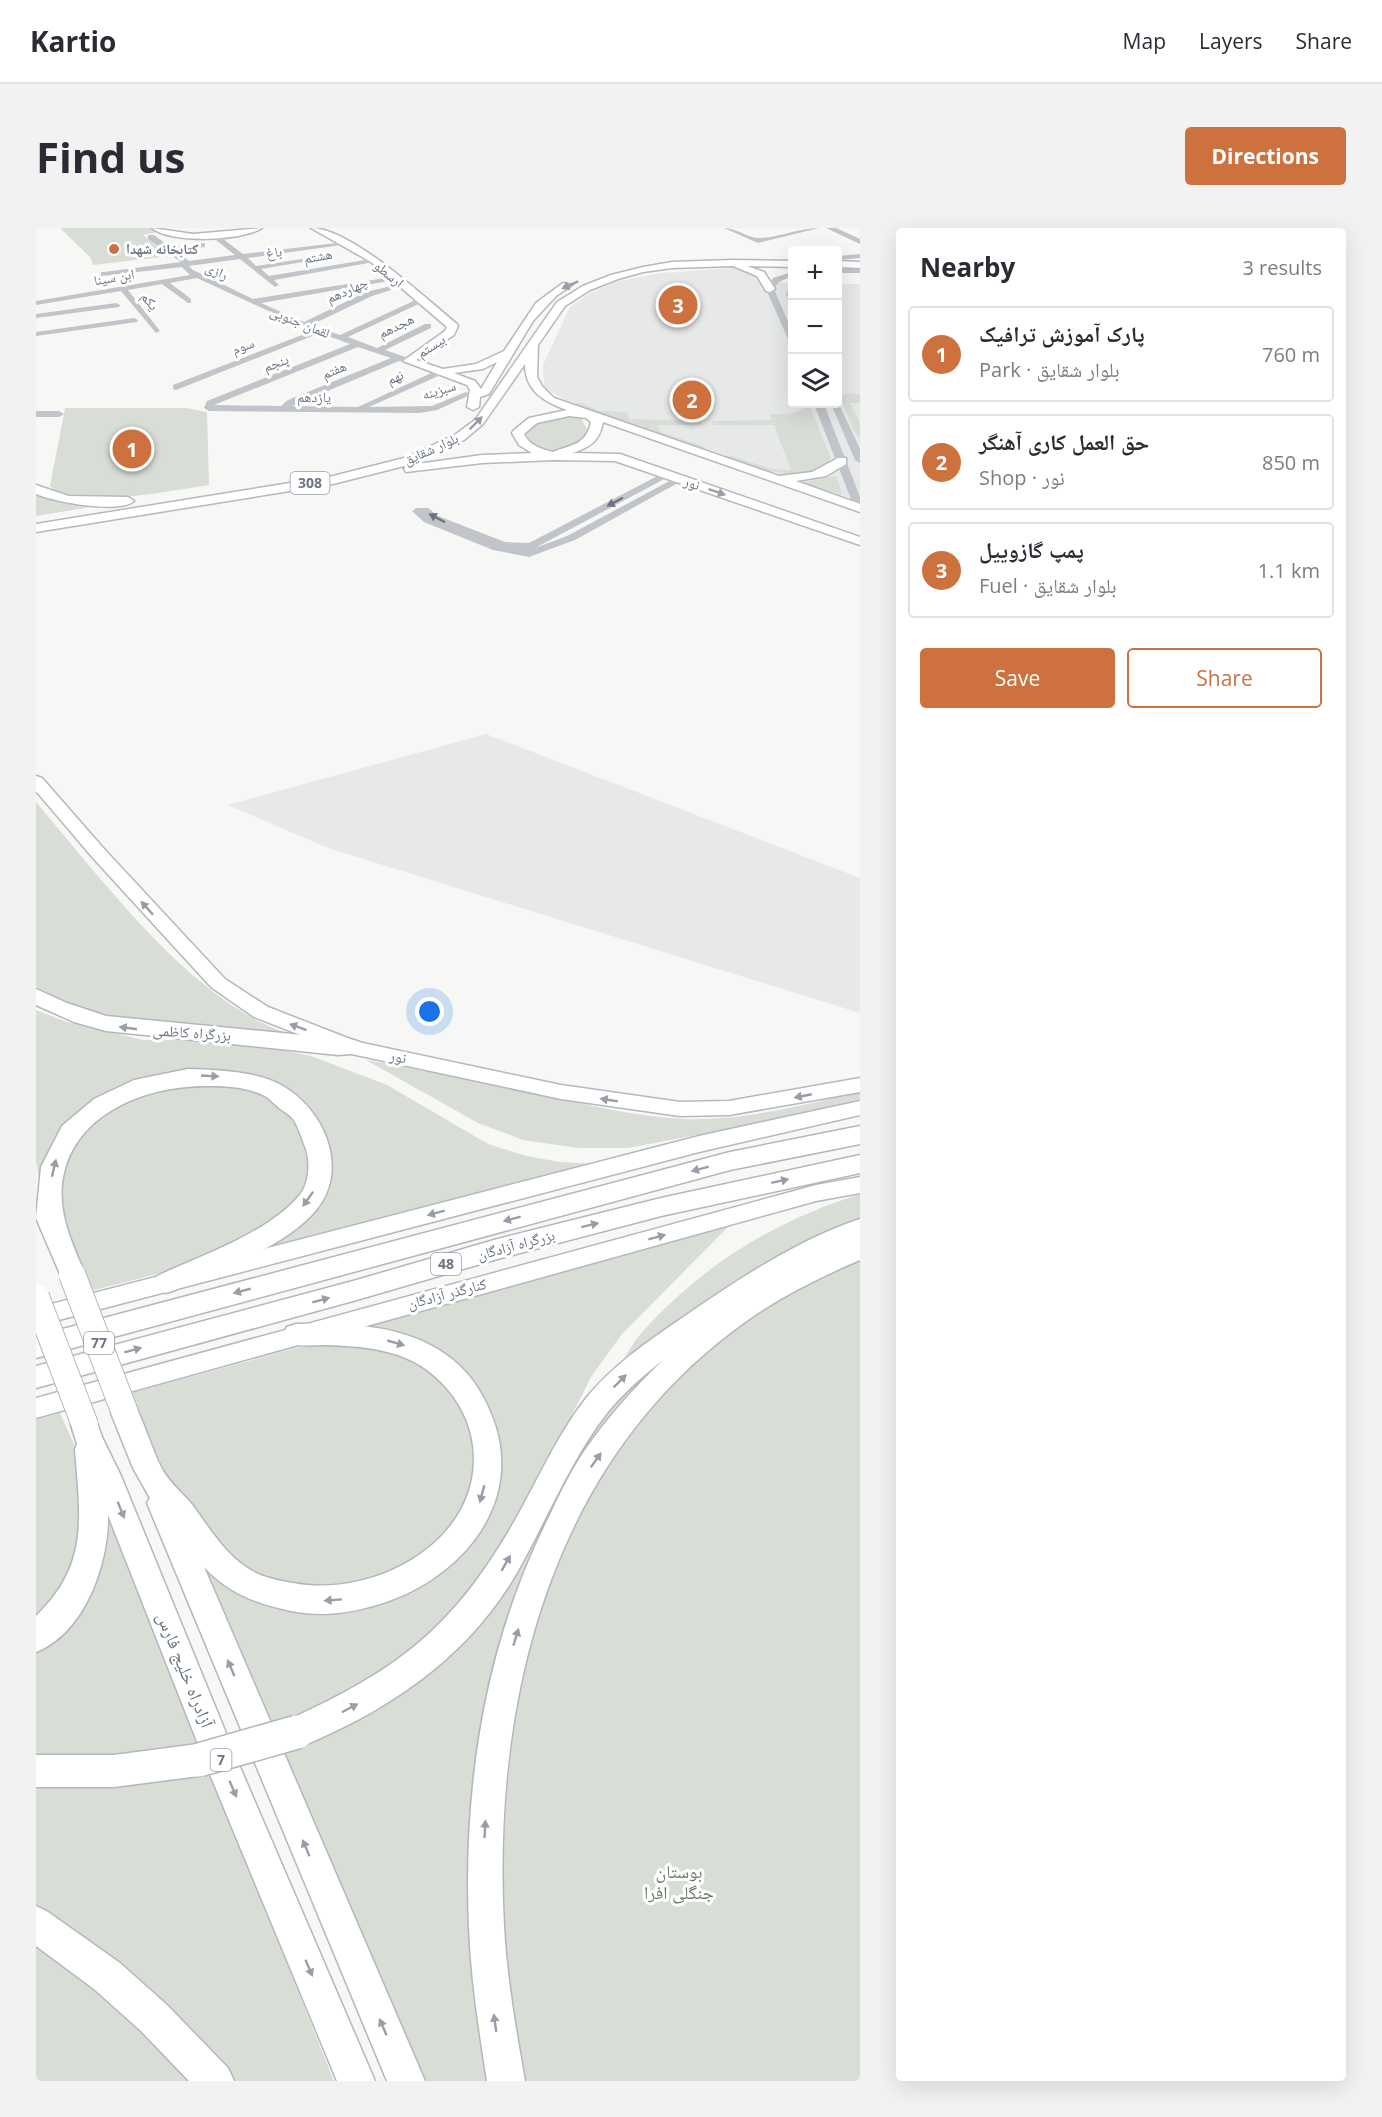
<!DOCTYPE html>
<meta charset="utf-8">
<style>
body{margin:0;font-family:"Open Sans","Noto Naskh Arabic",sans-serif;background:#f2f2f3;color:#2b2b33}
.controls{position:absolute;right:18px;top:18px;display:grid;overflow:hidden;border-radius:6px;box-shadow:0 6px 24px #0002}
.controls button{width:54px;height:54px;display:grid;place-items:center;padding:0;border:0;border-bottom:2px solid #e1e1e2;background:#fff;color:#2b2b33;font:30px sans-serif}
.you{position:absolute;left:394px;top:784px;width:21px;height:21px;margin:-15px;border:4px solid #fff;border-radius:50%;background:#1a73e8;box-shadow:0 0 0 9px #1a73e833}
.badge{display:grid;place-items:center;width:39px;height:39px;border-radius:50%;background:#cd723f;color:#fff;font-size:20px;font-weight:700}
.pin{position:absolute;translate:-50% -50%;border:3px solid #fff;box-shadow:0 2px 6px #0006}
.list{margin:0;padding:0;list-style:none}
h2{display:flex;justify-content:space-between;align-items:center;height:78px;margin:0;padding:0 24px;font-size:26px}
h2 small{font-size:20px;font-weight:400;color:#7c7c81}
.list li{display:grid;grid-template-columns:39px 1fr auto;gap:18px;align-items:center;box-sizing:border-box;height:96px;margin:0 12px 12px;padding:0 12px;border:2px solid #e1e1e2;border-radius:6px}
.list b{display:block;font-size:22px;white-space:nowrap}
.list p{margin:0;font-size:20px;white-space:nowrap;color:#7c7c81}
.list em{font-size:20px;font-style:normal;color:#7c7c81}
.actions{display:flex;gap:12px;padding:18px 24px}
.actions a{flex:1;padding:14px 0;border:2px solid #cd723f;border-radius:6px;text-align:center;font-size:21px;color:#cd723f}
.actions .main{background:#cd723f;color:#fff}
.icon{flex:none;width:33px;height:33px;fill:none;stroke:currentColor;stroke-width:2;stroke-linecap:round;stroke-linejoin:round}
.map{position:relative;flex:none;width:824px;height:1853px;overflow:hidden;border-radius:6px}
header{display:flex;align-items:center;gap:36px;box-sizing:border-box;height:84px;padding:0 30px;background:#fff;border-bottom:2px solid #e1e1e2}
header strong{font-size:28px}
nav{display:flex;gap:33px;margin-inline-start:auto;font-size:21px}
.intro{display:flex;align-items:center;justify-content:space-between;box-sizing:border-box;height:144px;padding:0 36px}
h1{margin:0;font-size:42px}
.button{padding:15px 27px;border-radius:6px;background:#cd723f;color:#fff;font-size:21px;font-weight:700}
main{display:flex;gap:36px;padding:0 36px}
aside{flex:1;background:#fff;border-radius:6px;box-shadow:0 6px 24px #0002}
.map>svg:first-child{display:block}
</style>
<header>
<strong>Kartio</strong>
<nav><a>Map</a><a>Layers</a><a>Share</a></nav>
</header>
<div class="intro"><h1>Find us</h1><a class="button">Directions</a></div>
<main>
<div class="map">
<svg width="824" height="1853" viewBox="0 0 824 1853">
<rect width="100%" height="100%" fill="#f7f7f5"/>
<path fill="#e7e9e8" d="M697 40 718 47 726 54 756 55V176H802V56H824V274L529 172 508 159 507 137 534 79 554 65 582 53 625 45Z
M450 506 824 650V785L292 620 192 577Z"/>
<path fill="#d8ddd6" d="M24 0H116L121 4 107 7 134 28 57 37 55 30Z
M815 165 824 167V175H814L824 195V209L819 205 804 169 808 166Z
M540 175H546L563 183 591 184 593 191 666 193V197H622L624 204 670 219 664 221 541 179Z
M773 176 794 228V232C770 260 716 239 688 229L692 227 736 241 755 242 738 197H677L675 193 736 192 734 186C748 186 763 187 773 176Z
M29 180H150L171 184 173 257C138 262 38 283 14 258Z
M527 190H545L553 205 542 216 517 225 493 213 490 205C499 192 513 192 527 190Z
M801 249 806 267 767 255 797 248Z
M0 264 79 275 0 288Z
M0 574C63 648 138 749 224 794 245 805 271 810 294 816L78 793 20 773 0 759Z
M0 782 28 793 107 812H152L225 818 275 828 351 857 452 916 490 928 524 934 562 936 353 987 233 1025 176 1038 231 1014 294 935 238 856 186 842H154L102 851 63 872 6 964 0 934Z
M330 832C388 842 446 854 505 866 552 877 600 889 648 891 707 893 767 877 824 864V871L735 893 592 920H543L487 912 442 895Z
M203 857 229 866 264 894 278 933 268 969 217 1007 136 1042 51 1064 20 970 32 917 65 884 119 859Z
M824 966V1013L642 1123 480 1372 454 1853H385L242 1520 379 1451 601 1110C663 1039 734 995 824 966Z
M694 997 586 1106 555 1149 466 1326 363 1442 234 1505 161 1325 181 1345 337 1374 449 1283 435 1159 318 1100 628 1010Z
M824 1028V1853H484L465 1721 462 1576 500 1378 557 1252 623 1165 674 1119 738 1072Z
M291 1115 343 1119 400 1141 432 1183 442 1251 420 1302 341 1358 249 1361 198 1335 135 1257 107 1196 95 1165 260 1120Z
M24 1185 50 1243 49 1322 0 1401V1192Z
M60 1253 165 1521 0 1534V1419L32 1388Z
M172 1538 298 1853H200L193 1843 0 1682V1553Z
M0 1717C56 1756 106 1802 151 1853H0Z"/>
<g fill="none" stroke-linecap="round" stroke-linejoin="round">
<g stroke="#b5b8bc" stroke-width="3">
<path id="major" d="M116 0 157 6 226 0C207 13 135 16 116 0Z
M275 0C315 0 389 70 421 96L422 98 418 107 380 132 407 141 440 136 468 123 500 75 527 55 536 57 520 68 497 93 453 166 444 169 443 179 437 182 431 179 434 162 431 157 367 133 409 103 411 99 335 34ZM461 134 445 161 439 153 418 145 447 141Z
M697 32 756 33V39L711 38 728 44 739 61 734 64 730 63 721 48 697 38 636 40 607 44 582 51 554 62 529 78 502 117 501 149 506 158 518 170 743 248 776 244 802 230H810V236L790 248 760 253 824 276V284L567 194C563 214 555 218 537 225L584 226 824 309V317L579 233 517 232 446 235 370 244 368 241 374 237 446 227 496 225 483 217 476 205 478 202 493 190 531 182C508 174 489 163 489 136L447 196 428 212 380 235 297 256 0 304V296L297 248 372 229 420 206 439 192 521 74 547 58 575 47 607 39 636 34ZM533 188 550 190 555 194C550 217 537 216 517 224 505 221 493 217 488 206L501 195Z
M802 33 824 34V40L802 39Z
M0 257 33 268 92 269 98 273C84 286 18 274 0 266Z
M0 548 6 550 69 622 189 751 232 779 322 814 525 857 644 874 693 873 824 850V864L693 887 644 888 525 871 311 825 218 789 175 759 57 630 0 563Z
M824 873V887L663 924 0 1098V1080L663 908Z
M824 949V965L780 973 0 1190V1170L780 957Z"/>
</g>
<g stroke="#b4b7ba" stroke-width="3">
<path id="highway" d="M0 761 31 775 70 788 318 812 326 815 329 820 326 825 302 827 70 803 38 794 0 777Z
M152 841C181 842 219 843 245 857 287 880 314 939 281 981 250 1019 183 1042 139 1062L130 1065 121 1062 117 1055 121 1048C166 1027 230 1006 263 968 274 955 275 931 268 916 265 908 262 898 257 891 254 887 247 883 243 880 238 876 234 871 229 868 213 860 193 858 176 858 119 856 46 880 29 941 18 978 35 1013 49 1046L45 1053 36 1056 27 1053 0 990 5 939 26 898 58 871 98 852Z
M824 898V916L694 942 0 1130V1108L694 924Z
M824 927V945L625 988 465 1030 317 1073 0 1160V1138L317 1053 465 1010 625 970Z
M824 991V1032C784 1049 744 1069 709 1094 514 1233 456 1472 468 1699 471 1751 480 1802 489 1853H451C443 1802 435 1751 433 1700 427 1558 449 1416 513 1289 523 1267 534 1245 547 1225 570 1191 598 1160 627 1132 607 1148 587 1165 571 1185 533 1234 510 1294 479 1348 429 1432 350 1484 261 1520L250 1515 245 1504 250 1493C361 1442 416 1402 478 1294 502 1252 521 1207 551 1169 578 1136 614 1112 649 1088 701 1052 763 1011 824 991Z
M260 1096C309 1095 367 1096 409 1126 431 1141 445 1161 455 1186 490 1269 431 1345 353 1373 321 1384 289 1390 255 1383 221 1376 192 1365 168 1339L389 1853H351L111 1275 114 1270 97 1240 75 1185 79 1177 89 1173 99 1177C109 1197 115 1219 125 1239 132 1253 144 1263 154 1274 171 1296 186 1323 210 1339 224 1349 240 1352 257 1355 340 1371 449 1311 437 1217 433 1186 415 1160 391 1142 363 1121 324 1118 291 1117 277 1117 264 1119 251 1115L247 1107 251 1099Z
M49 1185 59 1189 66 1209 85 1248 201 1532 339 1853H301L173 1544 163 1548 78 1559H0V1527H78L162 1516 72 1287C73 1335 49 1405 0 1424V1388C54 1336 44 1289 39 1221L41 1216 35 1197 39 1189Z
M0 1678 12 1684 84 1735 131 1777 192 1840 198 1853H153L105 1803 58 1761 0 1718Z"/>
</g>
<path fill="#c1c4c8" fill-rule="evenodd" d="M688 0C701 0 713 11 725 10 745 9 763 0 783 0L722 15Z
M790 0H800L824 11V16Z
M179 5 207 26 309 14 313 16 212 30 220 38 292 27 296 29 225 41 233 48 341 30 342 32 338 34 238 52 243 57 239 59 204 31 153 38 157 42 217 71 362 48 363 50 359 52 225 75 268 94 330 64 355 58V62L336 68 275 97 304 107 384 70 391 72 312 109 341 120 389 96H395V100L349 122 375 131V135L363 133 256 178 322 179 406 140 409 141V145L333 179 396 178 430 164 434 167 401 182 383 185 173 183 168 180 171 173 314 116 284 105 140 162 137 161V157L276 103 161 50 134 55 155 71V75H152L126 56 92 62 124 103 120 105 85 63 0 77V73L154 47 146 39 65 48V44H68L145 34 112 11V7H118L134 19 169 15V19L139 23 153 33 199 27 176 9ZM322 119 355 130 252 172 245 178 178 177Z
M824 26V30L802 32V28Z
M802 41H824V45H802Z
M756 44V48L743 54 738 61 756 103V114L752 111 730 61 737 50Z
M753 61H756V74L750 67Z
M80 75 84 77 83 79 0 90V86Z
M98 90 102 92 101 94 0 108V104Z
M802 174 824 221V235L819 232 795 176Z
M778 176H788L824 269V282L818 279Z
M0 183H23L28 186 23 189H0Z
M631 243 636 246 634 248 499 320 531 308 641 249 649 251 539 312 493 329 457 322 388 294 376 283 381 280H392L402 288 469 314 493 315Z"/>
<use href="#major" fill="#fff" fill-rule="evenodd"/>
<use href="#highway" fill="#fff" fill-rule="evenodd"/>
<g stroke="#b4b7ba" stroke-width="28" stroke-linecap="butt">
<path id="highway-bridge-far1" d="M36 1046 89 1185
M0 1069 49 1197"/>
</g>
<g stroke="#b4b7ba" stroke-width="36" stroke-linecap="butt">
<path id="highway-bridge" d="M163 1532 261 1504"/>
</g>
<use href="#highway-bridge-far1" stroke="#fff" stroke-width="26"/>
<use href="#highway-bridge" stroke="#fff" stroke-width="33"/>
</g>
<defs><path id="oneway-solid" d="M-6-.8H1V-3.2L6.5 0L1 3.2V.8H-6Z" transform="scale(1.5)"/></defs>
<g fill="#979ea8">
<use href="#oneway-solid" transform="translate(534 57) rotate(156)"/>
<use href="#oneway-solid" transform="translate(440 195) rotate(-45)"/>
<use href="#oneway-solid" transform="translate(681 264) rotate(19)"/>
<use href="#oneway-solid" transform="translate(111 680) rotate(-132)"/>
<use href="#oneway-solid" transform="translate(262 799) rotate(-160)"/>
<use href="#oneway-solid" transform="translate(92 800) rotate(-172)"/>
<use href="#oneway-solid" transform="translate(174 848) rotate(3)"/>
<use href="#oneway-solid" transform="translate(767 868) rotate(169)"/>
<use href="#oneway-solid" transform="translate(573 872) rotate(-171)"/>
<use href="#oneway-solid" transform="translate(18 940) rotate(-77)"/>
<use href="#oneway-solid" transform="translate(664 941) rotate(165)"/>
<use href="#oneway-solid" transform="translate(744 953) rotate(-12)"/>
<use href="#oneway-solid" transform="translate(272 971) rotate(125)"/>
<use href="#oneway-solid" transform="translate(400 985) rotate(165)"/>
<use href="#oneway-solid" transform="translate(476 991) rotate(165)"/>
<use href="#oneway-solid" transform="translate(554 997) rotate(-14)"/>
<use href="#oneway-solid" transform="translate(621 1009) rotate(-15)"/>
<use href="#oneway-solid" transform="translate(206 1063) rotate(165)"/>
<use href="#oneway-solid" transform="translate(285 1072) rotate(-15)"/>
<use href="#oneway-solid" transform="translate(360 1115) rotate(16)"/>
<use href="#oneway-solid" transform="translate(97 1122) rotate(-15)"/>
<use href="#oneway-solid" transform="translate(584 1153) rotate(-45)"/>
<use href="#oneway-solid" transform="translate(560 1232) rotate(-55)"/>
<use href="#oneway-solid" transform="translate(446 1266) rotate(105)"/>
<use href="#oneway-solid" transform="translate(85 1282) rotate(68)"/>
<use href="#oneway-solid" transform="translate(470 1335) rotate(-60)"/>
<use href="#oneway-solid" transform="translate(297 1372) rotate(176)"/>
<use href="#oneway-solid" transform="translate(480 1409) rotate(-73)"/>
<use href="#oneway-solid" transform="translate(195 1440) rotate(-113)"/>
<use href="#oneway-solid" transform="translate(314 1480) rotate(-28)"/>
<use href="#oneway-solid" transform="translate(197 1561) rotate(67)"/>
<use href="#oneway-solid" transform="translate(449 1601) rotate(-87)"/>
<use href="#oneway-solid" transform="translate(270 1620) rotate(-113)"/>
<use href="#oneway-solid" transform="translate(273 1740) rotate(67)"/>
<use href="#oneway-solid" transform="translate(459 1795) rotate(-98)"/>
<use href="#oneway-solid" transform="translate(347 1799) rotate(-113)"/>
</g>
<g fill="#6a7482">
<use href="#oneway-solid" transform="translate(579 274) rotate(152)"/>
<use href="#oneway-solid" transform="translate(401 290) rotate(-152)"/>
</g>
<circle fill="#cd723f" stroke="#fff" stroke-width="2" cx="78" cy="21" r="6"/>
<g text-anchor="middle" stroke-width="6" stroke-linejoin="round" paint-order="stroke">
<g font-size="14" font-weight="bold" fill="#6a7482" stroke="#fff" text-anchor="start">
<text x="90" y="26">کتابخانه شهدا</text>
</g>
<g font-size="14" fill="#6a7482" stroke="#fff">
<text transform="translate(238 24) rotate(-8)" y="5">باغ</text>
<text transform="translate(282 28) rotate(-10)" y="5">هشتم</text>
<text transform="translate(181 43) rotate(25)" y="5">رازی</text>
<text transform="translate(353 46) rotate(39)" y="5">ارسطو</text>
<text transform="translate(78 49) rotate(-10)" y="5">ابن سینا</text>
<text transform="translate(311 62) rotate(-24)" y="5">چهاردهم</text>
<text transform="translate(114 73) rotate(51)" y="5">یکم</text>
<text transform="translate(264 94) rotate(22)" y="5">لقمان جنوبی</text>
<text transform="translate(360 98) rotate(-26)" y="5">هجدهم</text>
<text transform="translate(207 118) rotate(-21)" y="5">سوم</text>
<text transform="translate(395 118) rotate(-33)" y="5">بیستم</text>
<text transform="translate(240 135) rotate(-21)" y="5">پنجم</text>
<text transform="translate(298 142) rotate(-23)" y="5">هفتم</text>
<text transform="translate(359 149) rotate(-24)" y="5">نهم</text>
<text transform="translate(403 162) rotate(-17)" y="5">سبزینه</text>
<text x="278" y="174">یازدهم</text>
<text transform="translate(395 221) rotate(-24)" y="5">بلوار شقایق</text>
<text transform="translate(656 255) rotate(19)" y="5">نور</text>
</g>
<g fill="#fff" stroke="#979ea8" stroke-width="1.5">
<rect x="254.5" y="244" width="39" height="22" rx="4.5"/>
<rect x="395" y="1025" width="30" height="22" rx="4.5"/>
<rect x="48" y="1104" width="30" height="22" rx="4.5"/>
<rect x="174.5" y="1521" width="21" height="22" rx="4.5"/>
</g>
<g font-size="14" font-weight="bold" fill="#6a7482">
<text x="274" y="260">308</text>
<text x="410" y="1041">48</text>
<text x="63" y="1120">77</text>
<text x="185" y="1537">7</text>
</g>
<g font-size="15" fill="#6a7482" stroke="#fff">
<text transform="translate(156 805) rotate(4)" y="5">بزرگراه کاظمی</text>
<text transform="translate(362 829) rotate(12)" y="5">نور</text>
<text transform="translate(480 1017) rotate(-15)" y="5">بزرگراه آزادگان</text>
<text transform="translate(411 1066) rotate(-15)" y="5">کنارگذر آزادگان</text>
</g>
<g font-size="18" fill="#6a7482" stroke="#fff">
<text transform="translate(149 1442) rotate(68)" y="6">آزادراه خلیج فارس</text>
</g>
<g font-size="18" fill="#697a68" stroke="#fff">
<text x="643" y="1650">بوستان<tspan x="643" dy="21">جنگلی افرا</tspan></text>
</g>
</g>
</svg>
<div class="controls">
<button>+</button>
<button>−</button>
<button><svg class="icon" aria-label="layers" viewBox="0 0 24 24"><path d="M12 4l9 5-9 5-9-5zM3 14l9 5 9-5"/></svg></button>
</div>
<div class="you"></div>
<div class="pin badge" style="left:96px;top:221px">1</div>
<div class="pin badge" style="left:656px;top:172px">2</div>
<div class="pin badge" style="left:642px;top:77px">3</div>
</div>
<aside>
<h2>Nearby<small>3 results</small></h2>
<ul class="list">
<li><span class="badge">1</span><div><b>پارک آموزش ترافیک</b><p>Park · بلوار شقایق</p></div><em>760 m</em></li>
<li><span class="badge">2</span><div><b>حق العمل کاری آهنگر</b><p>Shop · نور</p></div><em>850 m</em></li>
<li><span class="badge">3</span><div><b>پمپ گازوییل</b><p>Fuel · بلوار شقایق</p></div><em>1.1 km</em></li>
</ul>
<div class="actions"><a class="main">Save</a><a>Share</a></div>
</aside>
</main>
